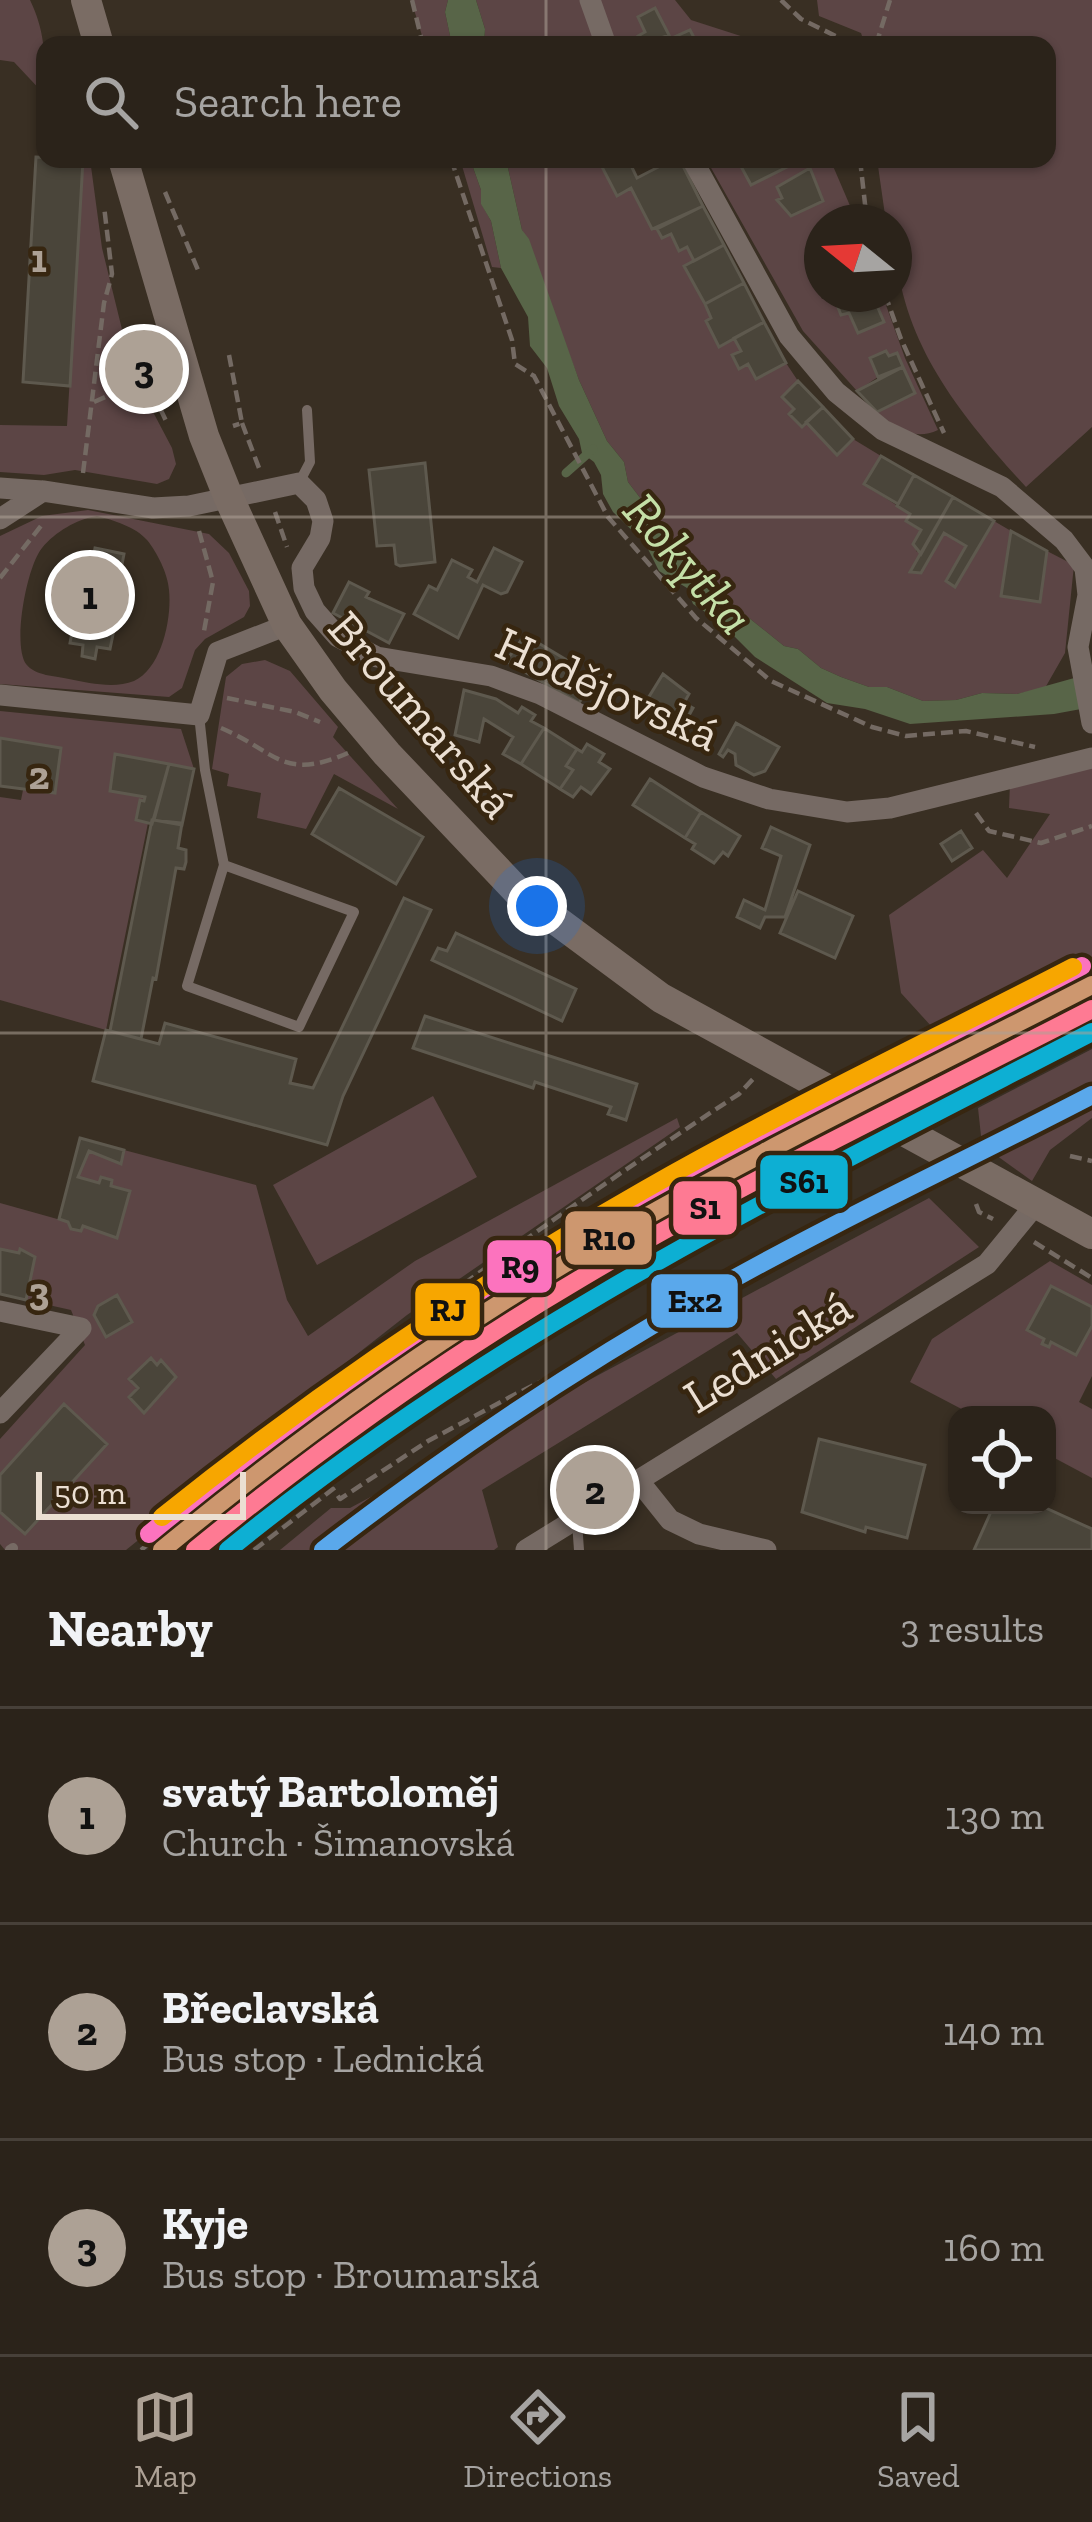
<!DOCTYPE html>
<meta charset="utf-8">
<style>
body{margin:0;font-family:"Zilla Slab",serif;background:#372f27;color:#f1f3f6}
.controls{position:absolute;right:36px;bottom:36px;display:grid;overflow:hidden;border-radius:24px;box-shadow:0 3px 9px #0004}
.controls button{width:108px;height:108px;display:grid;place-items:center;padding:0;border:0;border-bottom:3px solid #474039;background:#2b231a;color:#f1f3f6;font:60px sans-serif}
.compass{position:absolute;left:804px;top:204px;width:108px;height:108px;border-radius:50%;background:#2b231a;box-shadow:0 3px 9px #0004;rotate:288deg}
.scale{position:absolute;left:36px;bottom:30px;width:210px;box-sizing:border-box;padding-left:12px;border:6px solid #ebdfd2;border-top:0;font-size:33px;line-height:42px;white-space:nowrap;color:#ebdfd2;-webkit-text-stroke:9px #372610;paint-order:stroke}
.you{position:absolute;left:537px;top:906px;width:42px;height:42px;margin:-30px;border:9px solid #fff;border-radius:50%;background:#1a73e8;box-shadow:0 0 0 18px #1a73e833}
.badge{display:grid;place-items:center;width:78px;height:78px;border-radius:50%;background:#ada195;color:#111;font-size:39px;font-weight:700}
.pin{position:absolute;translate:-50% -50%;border:6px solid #fff;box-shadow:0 3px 12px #0006}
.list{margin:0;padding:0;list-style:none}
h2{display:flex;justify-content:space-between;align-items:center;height:156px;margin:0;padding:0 48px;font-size:51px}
h2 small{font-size:39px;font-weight:400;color:#a6a4a2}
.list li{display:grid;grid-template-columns:78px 1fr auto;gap:36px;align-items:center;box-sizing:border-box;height:216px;padding:0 48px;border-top:3px solid #474039}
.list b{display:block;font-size:45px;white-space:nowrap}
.list p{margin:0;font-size:39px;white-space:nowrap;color:#a6a4a2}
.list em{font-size:39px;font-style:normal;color:#a6a4a2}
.icon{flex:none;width:66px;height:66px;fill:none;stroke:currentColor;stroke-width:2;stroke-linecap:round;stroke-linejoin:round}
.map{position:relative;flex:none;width:1092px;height:1550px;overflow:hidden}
.search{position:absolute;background:#2b231a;box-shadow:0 3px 9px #0004;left:36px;right:36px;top:36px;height:132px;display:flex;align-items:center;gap:30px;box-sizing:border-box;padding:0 42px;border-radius:24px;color:#a6a4a2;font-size:45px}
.sheet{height:804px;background:#2b231a}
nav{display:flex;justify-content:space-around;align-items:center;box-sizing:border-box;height:168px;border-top:3px solid #474039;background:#2b231a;font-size:33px;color:#a6a4a2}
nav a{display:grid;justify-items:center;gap:6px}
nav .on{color:#ada195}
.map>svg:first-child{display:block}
</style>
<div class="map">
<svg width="1092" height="1550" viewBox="0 0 1092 1550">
<rect width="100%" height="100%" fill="#392f23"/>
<path fill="#5c4545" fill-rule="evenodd" d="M0 0H30C46 33 45 59 45 95L14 62 0 60Z
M411 0H448L445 12 452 45H425Z
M581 0 598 45H484L485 29 476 0Z
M597 0H675L691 20 769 45H698L690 30 661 45H649L669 35 655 8 638 17 645 32 639 36 643 45H616Z
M817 0H1092V427L1026 487C954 408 894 334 894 222H886L877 159H1047V45H865L861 33 819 16Z
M83 159H90L102 248 133 374 172 448 176 464 169 479 157 484 75 470 44 475 0 472V425L67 426Z
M460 159H470L481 190V203L491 221 501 268 492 267Z
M506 159H613L601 166 617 195 631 188 652 229H657L662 238 671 234 679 250 687 247 694 261 685 267 711 318 706 322 719 347 734 338 741 351 732 356 739 368 748 364 756 379 786 363 798 381 783 397 794 409 790 414 801 426 806 422 836 455 853 439 881 456 864 484 910 514 906 522 921 530 916 551 921 554 911 572H921L944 533 966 546 946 581 955 586 994 521 1011 531 1002 596 1039 602 1047 551 1074 565 1065 653 1045 688 1017 694 982 693 956 700 923 701 887 687H869L841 677 821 668 798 649 784 646 718 593 713 578 680 550 628 482 624 462 607 441 579 380 522 230Z
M706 159H737L751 184 793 164 791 159H830L857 222H822V269L812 275 822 299 834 294H862L865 302 862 303 858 294 837 306 841 314 849 313 858 332 883 322 872 294H882L905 358 938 430C913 442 896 427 877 412L914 393 897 353 889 356 886 351 870 358 878 377 857 391 803 331ZM810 168 822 201 791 216 777 201 782 198 778 186Z
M88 510 209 534 229 553 249 591 250 606 244 617 205 639 195 650 182 688 169 697 0 684V536L42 516ZM97 516C113 520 136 527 147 540 157 552 168 574 169 590 172 618 162 668 134 681 114 689 89 683 69 679 56 676 35 676 26 664 12 644 27 566 42 548 55 532 77 519 97 516Z
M265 660 290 671 338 727 333 737 398 809 334 774 306 829 257 818 261 793 227 786 229 774 212 769 226 677 242 664Z
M0 711 181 729 194 769 115 755 110 791 145 797 140 801 136 819 148 823 106 1030 0 1000V797L21 800 23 790 54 794 61 749 0 738Z
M1092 766V959L942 1038 901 993 889 915 983 850 1007 878 1050 814 1009 808 1010 783Z
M1092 1049V1118L1050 1150 1032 1181 982 1145 978 1108Z
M433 1096 477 1177 317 1265 273 1185Z
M677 1118 680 1127 407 1315 264 1427 269 1435 126 1550H5L0 1544V1512L25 1534 107 1444 64 1405 0 1475V1439L85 1345 71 1310 26 1300 35 1257 21 1249 19 1253 0 1249V1203L68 1222 71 1228 83 1226 117 1238 130 1192 111 1186 112 1180 101 1177 99 1183 78 1177 89 1151 121 1163 124 1150 256 1185 287 1300 308 1336 415 1261ZM150 1359 157 1365 160 1361 172 1382 144 1413 129 1397 138 1388 129 1378Z
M929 1198 979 1247 776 1379 737 1333 482 1490 498 1547 494 1550H280L331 1508H350Z
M1050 1261 1092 1285V1307L1051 1286 1027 1329 1044 1339 1043 1344 1049 1347 1051 1342 1092 1326V1376L1079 1402 1092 1409V1478L1047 1454V1415H973L910 1382 932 1339Z"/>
<path fill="#586548" d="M448 0H476L485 29 484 45H452L445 12Z
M470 159H506L522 230 529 239 579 380 607 441 624 462 628 482 680 550 713 579 718 593 784 646 798 649 821 668 841 677 869 687H887L923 701 956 700 982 693 1017 694 1092 673V707L1054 714 910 724 865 709 827 703 755 657 719 621 693 604 687 588 659 571 645 543 613 512 603 494 601 475 594 462 582 453 579 439 559 406 547 368 530 346 528 317 501 268 491 221 481 204V190Z"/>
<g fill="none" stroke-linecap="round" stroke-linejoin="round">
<path stroke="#586548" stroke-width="9" d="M566 473 593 449"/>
</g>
<path fill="#4a453a" stroke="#5e594e" stroke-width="3" d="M655 8 669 35 643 45 638 36 645 32 638 17Z
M690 30 698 45H661V43Z
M36 157 83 160 70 386 23 382Z
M613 159H628L637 178 668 162 683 166 703 206 652 229 631 188 617 196 601 165Z
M737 159H791L793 164 751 185Z
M810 168 823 201 791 216 777 200 782 198 777 187Z
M703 206 724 245 694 261 687 247 679 251 671 234 662 238 657 229Z
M724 245 744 283 705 304 684 266Z
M744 283 764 322 719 347 706 321 711 318 705 304Z
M858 294 862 303 865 302 862 294H872L884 322 858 333 849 313 841 315 837 305Z
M764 322 786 363 756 379 748 364 739 369 732 355 741 351 734 338Z
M886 351 889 356 897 353 903 367 878 377 870 358Z
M903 367 915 393 877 412 857 391Z
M798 381 823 407 802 427 789 414 794 409 782 397Z
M823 407 853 439 837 455 806 422Z
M881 456 914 475 898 504 864 484Z
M425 463 435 562 400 566 396 564 394 545 377 546 369 470Z
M914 475 953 497 921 554 913 544 921 530 906 521 910 514 897 506Z
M953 497 994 521 955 587 946 581 966 546 944 533 921 573 910 572Z
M1011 531 1047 551 1040 602 1001 596Z
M95 548 124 554 119 580 124 581 110 649 97 647 95 659 82 656 83 645 70 643 76 610 56 606 61 579 82 583 84 573 90 574Z
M494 548 522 562 507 592 501 594 483 585 458 638 414 614 429 586 437 590 452 560 472 570 468 577 477 582Z
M349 582 369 592 366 597 404 614 389 643 333 613Z
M525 635 570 662 565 670 590 685 579 703 506 661Z
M663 674 689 694 684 703 693 708 681 730 642 708Z
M464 690 496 699 518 713 522 707 535 715 531 721 544 728 521 764 503 754 513 737 484 719 479 742 455 735Z
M736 723 779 747 765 771 754 775 736 765 735 754 728 750 723 757 719 754Z
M544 728 577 749 566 766 573 770 560 789 521 764Z
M0 738 61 748 55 793 0 786Z
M587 744 604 754 599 762 610 769 591 794 581 787 573 797 560 789 573 770 566 766 577 749 582 752Z
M115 754 169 764 152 824 136 820 140 800 144 801 145 797 110 791Z
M169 764 194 769 182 825 154 820Z
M650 779 701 812 685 838 633 805Z
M339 788 423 837 396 884 312 834Z
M701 812 740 836 728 856 723 852 714 863 692 849 695 844 685 838Z
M152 820 182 823 178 848 186 850V862L184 869 176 868 156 979 153 978 141 1039 110 1031Z
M771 827 810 845 785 917H765L760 928 737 917 744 900 765 910 781 856 762 848Z
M961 831 972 848 952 861 941 844Z
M798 891 853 916 835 958 780 933Z
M404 898 431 910 343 1096 327 1145 93 1081 106 1030 159 1044 165 1023 296 1059 290 1083 313 1088Z
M456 933 576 989 562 1021 432 960 438 948 447 951Z
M425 1016 637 1084 626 1120 608 1114 611 1107 535 1082 533 1088 413 1048Z
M80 1138 124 1150 121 1164 89 1151 78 1177 99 1183 101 1177 112 1180 111 1186 130 1191 117 1238 83 1226 81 1231 71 1229 68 1222 59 1219Z
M0 1249 19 1253 20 1249 35 1257 26 1300 0 1294Z
M1051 1286 1092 1307V1326L1076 1355 1051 1342 1049 1347 1042 1344 1044 1339 1027 1330Z
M117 1295 132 1322 106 1337 94 1315 98 1306Z
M151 1358 157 1365 161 1360 176 1377 144 1413 129 1397 138 1388 129 1379Z
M64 1404 107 1444 25 1534 0 1512V1475Z
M819 1439 925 1465 907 1538 866 1527 865 1532 802 1512Z
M994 1505H1039L1092 1529V1550H974Z"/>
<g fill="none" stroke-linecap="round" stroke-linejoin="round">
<path stroke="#746a63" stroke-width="4.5" stroke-dasharray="12 6" stroke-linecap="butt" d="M412 0 423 45
M781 0 801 19 854 45
M876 45 890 0
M451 159 512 340 515 364 534 376 608 517 696 618 771 681 872 727 906 736 966 731 1035 747
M860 159 867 222
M165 192 198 270
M885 294 901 339 944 433
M229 355 242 423 233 426
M94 402 146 379 168 425
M242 423 259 468
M83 473 104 303 112 274 104 206
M275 512 287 547
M199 531 213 582 204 631
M0 578 44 522
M227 698 295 712 320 722
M221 728C276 751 282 782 348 753
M976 813 989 831 1041 843 1092 826
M1070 1156 1092 1161
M976 1204 979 1212 993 1219
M1034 1242 1092 1278
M141 1550 279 1441 271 1429C424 1310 577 1200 739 1094L753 1079
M254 1550 333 1489 340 1499 428 1441 510 1397 940 1182"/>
<path stroke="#766a64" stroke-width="10" d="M299 483 310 462 307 410
M199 715 205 770 224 865 354 912 299 1027 187 986 224 865
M577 1522 579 1550
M10 1550 13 1548"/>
<path stroke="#766a64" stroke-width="21" d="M590 0 606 45
M692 159 789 336 836 392 883 430 1002 487 1064 540 1085 568 1088 595 1078 647 1092 723
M0 488 42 491
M0 519 43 491 153 508 189 506 299 483 316 500 323 521 320 538 302 568 304 588 315 611 338 637 377 657 491 676 540 694 703 777 769 799 847 812 890 808 1092 758
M0 695 199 715 218 652 287 625
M0 1311 81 1328
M0 1413 81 1328
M638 1480 670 1520 699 1534 766 1550
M526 1550 987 1264 1036 1204"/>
<path stroke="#7a6c64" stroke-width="30" d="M86 0 99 45
M123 159 204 436 228 496 287 625 333 690 387 754 518 892 661 998 1092 1234"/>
<g stroke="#372610" stroke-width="27">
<path id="rail-1" d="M162 1550C291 1444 426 1346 569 1261 739 1160 917 1075 1092 985"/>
</g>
<g stroke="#372610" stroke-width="27">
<path id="rail-2" d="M195 1550C317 1450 447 1357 583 1277 748 1179 922 1097 1092 1009"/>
</g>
<g stroke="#372610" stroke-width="27">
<path id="rail-3" d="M149 1534C278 1428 414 1329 558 1243 727 1142 907 1057 1082 966"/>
</g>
<g stroke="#372610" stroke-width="27">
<path id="rail-4" d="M228 1550C496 1331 787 1190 1092 1032"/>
</g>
<g stroke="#372610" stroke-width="27">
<path id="rail-5" d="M162 1517C314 1395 474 1286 644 1190 784 1110 930 1041 1073 967"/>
</g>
<g stroke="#372610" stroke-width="27">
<path id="rail-6" d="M323 1550C446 1455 575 1368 710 1292 835 1221 965 1161 1092 1095"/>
</g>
<use href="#rail-1" stroke="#cd976f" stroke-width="18"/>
<use href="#rail-2" stroke="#fe7a93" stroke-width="18"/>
<use href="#rail-3" stroke="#fc73be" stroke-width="18"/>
<use href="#rail-4" stroke="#0dafd3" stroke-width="18"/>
<use href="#rail-5" stroke="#f7a600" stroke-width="18"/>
<use href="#rail-6" stroke="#5aa8eb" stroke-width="18"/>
</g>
<path fill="none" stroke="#ada195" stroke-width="3" stroke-opacity="0.55" d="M546 0V45M546 159V1550M0 517H1092M0 1033H1092"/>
<g text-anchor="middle" stroke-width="9" stroke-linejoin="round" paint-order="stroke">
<g font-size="48" fill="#ebdfd2" stroke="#372610">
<text transform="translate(608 688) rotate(24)" y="17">Hodějovská</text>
<text transform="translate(422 714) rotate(49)" y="17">Broumarská</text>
<text transform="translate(767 1351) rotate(-32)" y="17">Lednická</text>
</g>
<g font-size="51" font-style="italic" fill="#c4dfa7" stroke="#372610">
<text transform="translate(689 563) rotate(49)" y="18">Rokytka</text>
</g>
</g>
<g font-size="39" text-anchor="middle" font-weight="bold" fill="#ada195" stroke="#372610" stroke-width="9" stroke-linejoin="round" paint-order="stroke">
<text x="39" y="272">1</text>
<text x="39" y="789">2</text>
<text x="39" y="1305">3</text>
</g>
<g stroke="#372610" stroke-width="4.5">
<rect x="758" y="1153" width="92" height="58" rx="12" fill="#0dafd3"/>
<rect x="671" y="1179" width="68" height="58" rx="12" fill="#fe7a93"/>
<rect x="563" y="1209" width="91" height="58" rx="12" fill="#cd976f"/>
<rect x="485" y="1238" width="69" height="57" rx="12" fill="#fc73be"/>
<rect x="649" y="1272" width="91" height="58" rx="12" fill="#5aa8eb"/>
<rect x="413" y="1281" width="69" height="57" rx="12" fill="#f7a600"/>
</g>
<g font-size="33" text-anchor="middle" font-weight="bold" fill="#111">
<text x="804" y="1193">S61</text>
<text x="705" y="1219">S1</text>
<text x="609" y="1250">R10</text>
<text x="520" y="1278">R9</text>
<text x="695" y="1312">Ex2</text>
<text x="448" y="1321">RJ</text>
</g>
</svg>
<div class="controls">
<button><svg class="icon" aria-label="locate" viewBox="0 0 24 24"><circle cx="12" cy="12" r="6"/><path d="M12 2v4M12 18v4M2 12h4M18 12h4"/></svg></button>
</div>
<svg class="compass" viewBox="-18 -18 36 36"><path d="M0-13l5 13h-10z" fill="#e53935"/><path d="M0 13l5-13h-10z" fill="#a6a4a2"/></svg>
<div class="scale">50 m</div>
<div class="you"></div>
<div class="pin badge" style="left:90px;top:595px">1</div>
<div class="pin badge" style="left:595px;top:1490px">2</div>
<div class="pin badge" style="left:144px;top:369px">3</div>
<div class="search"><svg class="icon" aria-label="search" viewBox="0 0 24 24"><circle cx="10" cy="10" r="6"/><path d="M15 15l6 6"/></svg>Search here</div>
</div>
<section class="sheet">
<h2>Nearby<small>3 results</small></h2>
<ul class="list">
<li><span class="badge">1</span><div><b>svatý Bartoloměj</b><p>Church · Šimanovská</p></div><em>130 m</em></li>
<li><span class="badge">2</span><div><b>Břeclavská</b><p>Bus stop · Lednická</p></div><em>140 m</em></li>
<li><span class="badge">3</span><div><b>Kyje</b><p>Bus stop · Broumarská</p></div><em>160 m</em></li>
</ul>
</section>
<nav>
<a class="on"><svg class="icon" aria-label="map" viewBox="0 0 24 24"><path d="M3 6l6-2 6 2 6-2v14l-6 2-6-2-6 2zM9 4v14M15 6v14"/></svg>Map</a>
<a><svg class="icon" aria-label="directions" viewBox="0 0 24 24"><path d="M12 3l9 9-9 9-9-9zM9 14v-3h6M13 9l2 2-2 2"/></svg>Directions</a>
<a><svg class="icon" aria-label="saved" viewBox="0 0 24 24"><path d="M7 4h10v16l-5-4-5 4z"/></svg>Saved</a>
</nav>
